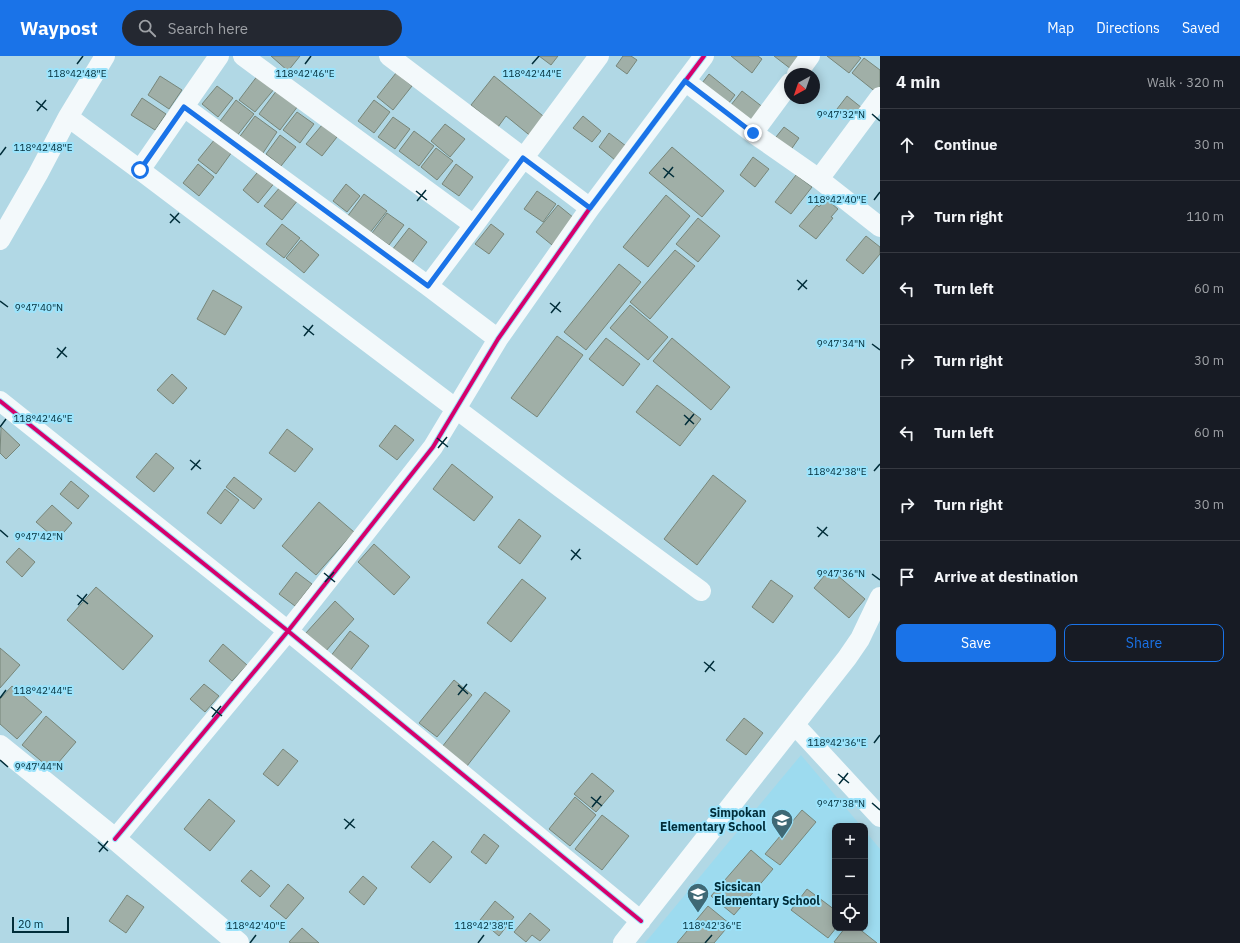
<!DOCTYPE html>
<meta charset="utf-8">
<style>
body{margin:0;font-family:"IBM Plex Sans",sans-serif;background:#242831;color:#f1f3f6}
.controls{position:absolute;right:12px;bottom:12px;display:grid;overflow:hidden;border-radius:8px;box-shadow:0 2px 10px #0003}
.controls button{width:36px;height:36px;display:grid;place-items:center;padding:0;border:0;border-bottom:1px solid #363941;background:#171b24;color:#f1f3f6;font:20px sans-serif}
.compass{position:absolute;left:784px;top:12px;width:36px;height:36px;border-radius:50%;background:#171b24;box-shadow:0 2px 10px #0003;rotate:220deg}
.scale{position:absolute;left:12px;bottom:10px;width:57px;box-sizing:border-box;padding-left:4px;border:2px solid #012d39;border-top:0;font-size:11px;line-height:14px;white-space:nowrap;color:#012d39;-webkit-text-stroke:3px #9be3fb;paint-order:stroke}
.stop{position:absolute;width:12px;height:12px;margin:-9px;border:3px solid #1a73e8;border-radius:50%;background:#fff}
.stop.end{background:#1a73e8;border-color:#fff;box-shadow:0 1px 4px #0008}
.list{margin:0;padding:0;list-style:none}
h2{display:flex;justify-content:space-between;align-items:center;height:52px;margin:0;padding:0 16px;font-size:17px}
h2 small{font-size:13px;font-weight:400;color:#9ea1a6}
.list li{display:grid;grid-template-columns:26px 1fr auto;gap:12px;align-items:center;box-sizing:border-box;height:72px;padding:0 16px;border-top:1px solid #363941}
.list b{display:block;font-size:15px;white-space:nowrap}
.list em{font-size:13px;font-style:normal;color:#9ea1a6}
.actions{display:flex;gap:8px;padding:12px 16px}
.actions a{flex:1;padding:9px 0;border:1px solid #1a73e8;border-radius:8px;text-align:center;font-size:14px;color:#1a73e8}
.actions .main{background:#1a73e8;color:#fff}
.icon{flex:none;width:22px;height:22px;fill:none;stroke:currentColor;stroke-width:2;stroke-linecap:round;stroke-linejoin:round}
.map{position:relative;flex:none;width:880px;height:887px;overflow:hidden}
header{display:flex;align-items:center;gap:24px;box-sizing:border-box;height:56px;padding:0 20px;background:#1a73e8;color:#fff}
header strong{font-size:19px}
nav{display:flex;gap:22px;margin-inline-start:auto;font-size:14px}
.search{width:280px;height:36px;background:#242831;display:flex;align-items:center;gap:10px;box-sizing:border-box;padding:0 14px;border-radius:22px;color:#9ea1a6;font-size:15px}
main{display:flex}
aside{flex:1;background:#171b24}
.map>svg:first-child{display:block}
</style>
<header>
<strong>Waypost</strong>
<div class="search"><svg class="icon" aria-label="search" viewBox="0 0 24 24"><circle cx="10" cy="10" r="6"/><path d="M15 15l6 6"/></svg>Search here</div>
<nav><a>Map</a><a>Directions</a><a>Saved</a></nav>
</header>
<main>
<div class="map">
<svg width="880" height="887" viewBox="0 0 880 887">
<rect width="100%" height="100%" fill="#b1d8e5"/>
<path fill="#9ddbef" d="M801 699 861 770H835V872H865V775L880 793V887H645Z"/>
<path fill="#a0afa7" stroke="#77867a" d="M271 0H300L288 15Z
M539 0H558L551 9Z
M623 0H631L637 4 627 18 616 10Z
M731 0H758L762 3 752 17Z
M774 0H801L791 13Z
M827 0H858L861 2 849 17Z
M864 2 880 14V33L877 37 852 17Z
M396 17 412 30 393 54 377 41Z
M709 18 735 39 725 52 699 31Z
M258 19 275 32 255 56 239 44Z
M160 20 182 34 169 53 148 39Z
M494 20 548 64 533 82 506 60 498 71 471 49Z
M217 30 233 42 218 61 202 48Z
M277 34 298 50 280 74 259 58Z
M742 35 764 52 749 72 727 54Z
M847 40 862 52 852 65 837 53Z
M142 42 166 58 155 74 131 59Z
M236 44 254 58 236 81 218 68Z
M374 44 390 56 374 77 358 65Z
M297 56 314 68 300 87 283 74Z
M255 60 277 76 261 100 238 83Z
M583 60 601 75 592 86 573 72Z
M393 61 410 73 395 93 378 81Z
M445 68 465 83 450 101 431 85Z
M322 69 337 81 322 100 306 88Z
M784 71 799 82 788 98 772 86Z
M414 75 434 90 419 110 399 95Z
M609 77 626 90 615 104 599 91Z
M280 79 296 91 281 110 266 98Z
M215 83 232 96 216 118 198 104Z
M672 91 724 135 702 161 649 117Z
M436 92 453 105 437 124 421 111Z
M753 101 769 113 755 131 740 119Z
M198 108 214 121 199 140 183 127Z
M456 108 473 121 459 140 442 128Z
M261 112 276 125 258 147 243 134Z
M796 119 812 131 791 158 775 146Z
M346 128 360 140 347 156 333 145Z
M281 130 298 144 282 164 264 150Z
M537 135 556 148 543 166 524 153Z
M364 138 387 155 369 178 347 161Z
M666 139 690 160 648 211 623 191Z
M826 143 838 153 831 161 833 162 816 183 799 170 817 149 819 151Z
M558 149 574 162 552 189 536 176Z
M387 157 404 169 389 189 372 177Z
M698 162 720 180 698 206 676 188Z
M282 168 300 182 284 202 266 188Z
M491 168 504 178 489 198 475 188Z
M409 172 427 186 411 208 392 194Z
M866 180 880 191V198L863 218 846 204Z
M301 184 319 199 304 217 286 202Z
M675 194 695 210 650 263 630 246Z
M619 208 641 226 586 294 564 276Z
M213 234 242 251 225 279 197 263Z
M630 249 668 281 648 304 610 272Z
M557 280 583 299 537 361 511 342Z
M606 282 640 308 623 330 589 303Z
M672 282 730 331 711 354 653 305Z
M172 318 187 332 173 348 157 334Z
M657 329 701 363 680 390 636 356Z
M395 369 414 384 397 404 379 390Z
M1 371 20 389 6 403 0 397Z
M287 373 313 393 295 416 269 397Z
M156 397 174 412 154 436 136 421Z
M452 408 493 441 474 465 433 433Z
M713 419 746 445 697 509 664 483Z
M234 421 262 443 254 453 226 431Z
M71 425 89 440 78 453 60 438Z
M225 433 239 444 221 468 207 457Z
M319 446 354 476 316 519 282 490Z
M52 449 72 467 57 484 36 466Z
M519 463 541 480 520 508 498 491Z
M374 488 410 521 394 539 358 506Z
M19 492 35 506 22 521 6 506Z
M830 513 865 543 849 562 814 532Z
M296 516 312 528 295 550 279 538Z
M522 523 546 542 511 586 487 567Z
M771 524 793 540 773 567 752 551Z
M96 531 153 580 123 614 67 564Z
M335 545 354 563 325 596 305 578Z
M350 575 369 590 349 616 330 601Z
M223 588 247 609 232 625 209 605Z
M0 592 20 609 0 632Z
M454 624 472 639 437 681 419 667Z
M204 628 219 640 205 656 190 643Z
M12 630 42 656 17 683 0 668V643Z
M485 636 510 655 467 710 442 691Z
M46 660 76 686 52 714 22 689Z
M744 662 763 677 746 699 726 684Z
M283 693 298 705 278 730 263 718Z
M592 717 614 735 596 756 574 738Z
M575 741 596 759 570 790 549 773Z
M209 743 235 765 210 795 184 773Z
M802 754 816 766 780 809 765 798Z
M602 759 629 780 602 814 575 793Z
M484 778 499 790 486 808 471 796Z
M433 785 452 801 430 827 411 811Z
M751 794 773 813 734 859 711 840Z
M251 814 270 830 260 841 241 825Z
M363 820 377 832 364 849 349 836Z
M288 828 304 842 286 863 270 850Z
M807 833 835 854V872H836L828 882 791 854Z
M127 839 144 851 126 877 109 865Z
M495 845 514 861 499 880 480 864Z
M708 850 730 868 714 887H677Z
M530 857 550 874 540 885 532 879 526 886 514 876Z
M302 872 319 887H291L289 886Z
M845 872H858L877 887H836L834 886Z"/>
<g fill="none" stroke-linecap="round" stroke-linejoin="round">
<path stroke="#f3f9fb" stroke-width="20" d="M243 0 474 169 599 0
M389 0 590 152
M797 18 810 0
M685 25 753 77 819 123 880 171
M184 51 428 230 498 283
M68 61 140 114 561 432 701 535
M753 77 790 27
M140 114 219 0
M819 123 880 41
M0 184 38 118 68 61 105 0
M428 230 474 169
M0 345 288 575 641 865
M795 669 880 761
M115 783 288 575 433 391 498 283 590 152 704 0
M623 887 847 602 860 583 880 541"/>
<path stroke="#f3f9fb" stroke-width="22" d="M0 690 115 783 238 887"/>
<g stroke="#9be3fb" stroke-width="6">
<path id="cycleway" d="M0 345 288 575 641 865
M115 783 288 575 433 391 498 283 590 152 704 0"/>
</g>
<use href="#cycleway" stroke="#d6006c" stroke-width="4"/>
</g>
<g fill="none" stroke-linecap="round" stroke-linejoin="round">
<path stroke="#1a73e8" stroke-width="5" d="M140 114 184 51 428 230 523 102 590 152 685 25 753 77"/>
</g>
<path fill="none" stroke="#012d39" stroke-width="1.5" d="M77 8 83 0M305 8 311 0M532 8 539 0M36 45 47 54M37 55 46 44M872 58 880 65M0 99 6 91M663 112 674 121M664 122 673 111M416 135 427 144M874 144 880 136M417 145 426 134M170 158 180 167M170 167 179 157M797 224 807 233M798 234 807 224M0 245 8 251M550 247 561 256M551 257 560 246M303 270 314 279M304 280 313 269M872 288 880 294M57 292 67 301M57 302 66 291M684 359 694 368M685 369 694 358M0 371 6 363M437 382 448 391M438 392 447 381M190 404 201 413M191 414 200 404M874 415 880 408M817 471 828 480M0 474 8 481M818 481 827 471M571 494 581 503M571 504 580 493M324 517 335 526M872 518 880 524M325 526 334 516M77 539 88 548M78 549 87 538M704 606 715 615M705 616 714 605M458 629 468 638M458 639 467 628M0 642 6 634M211 651 222 660M212 661 221 650M874 687 880 679M0 704 8 711M838 718 849 727M839 728 848 717M591 741 602 750M872 747 880 754M592 751 601 740M344 763 355 772M345 773 354 763M98 786 108 795M99 796 108 785M250 887 256 879M478 887 484 879M705 887 712 879"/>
<defs>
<g id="school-pin" transform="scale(1.15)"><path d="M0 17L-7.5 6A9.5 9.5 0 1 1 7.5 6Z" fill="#3f6975" stroke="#9be3fb"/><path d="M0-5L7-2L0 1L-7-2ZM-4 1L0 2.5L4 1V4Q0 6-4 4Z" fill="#fff"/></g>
</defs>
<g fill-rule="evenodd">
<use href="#school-pin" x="782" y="764"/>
<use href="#school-pin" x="698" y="838"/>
</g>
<g text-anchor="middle" stroke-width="4" stroke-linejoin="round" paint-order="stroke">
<g font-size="12" font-weight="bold" fill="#012d39" stroke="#9be3fb" text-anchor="end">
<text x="766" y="761">Simpokan<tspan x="766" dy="14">Elementary School</tspan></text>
<text x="714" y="835" text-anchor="start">Sicsican<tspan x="714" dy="14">Elementary School</tspan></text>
</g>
</g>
<g font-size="10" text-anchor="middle" fill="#012d39" stroke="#9be3fb" stroke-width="4" stroke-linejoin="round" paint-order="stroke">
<text x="77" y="21">118°42'48"E</text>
<text x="305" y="21">118°42'46"E</text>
<text x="532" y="21">118°42'44"E</text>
<text x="841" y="62">9°47'32"N</text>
<text x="43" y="95">118°42'48"E</text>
<text x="837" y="147">118°42'40"E</text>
<text x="39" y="255">9°47'40"N</text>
<text x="841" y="291">9°47'34"N</text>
<text x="43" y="366">118°42'46"E</text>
<text x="837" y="419">118°42'38"E</text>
<text x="39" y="484">9°47'42"N</text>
<text x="841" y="521">9°47'36"N</text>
<text x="43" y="638">118°42'44"E</text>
<text x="837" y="690">118°42'36"E</text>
<text x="39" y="714">9°47'44"N</text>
<text x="841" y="751">9°47'38"N</text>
<text x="256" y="873">118°42'40"E</text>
<text x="484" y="873">118°42'38"E</text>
<text x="712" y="873">118°42'36"E</text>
</g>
</svg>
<div class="controls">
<button>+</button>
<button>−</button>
<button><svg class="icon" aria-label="locate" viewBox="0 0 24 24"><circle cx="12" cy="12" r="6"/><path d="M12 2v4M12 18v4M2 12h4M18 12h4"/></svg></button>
</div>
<svg class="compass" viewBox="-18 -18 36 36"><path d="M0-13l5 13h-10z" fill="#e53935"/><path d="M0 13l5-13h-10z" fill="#9ea1a6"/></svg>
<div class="scale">20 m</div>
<div class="stop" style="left:140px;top:114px"></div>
<div class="stop end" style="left:753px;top:77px"></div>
</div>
<aside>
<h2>4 min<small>Walk · 320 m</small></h2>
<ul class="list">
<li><svg class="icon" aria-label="ahead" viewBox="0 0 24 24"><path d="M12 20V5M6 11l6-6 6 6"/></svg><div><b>Continue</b></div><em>30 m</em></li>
<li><svg class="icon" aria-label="right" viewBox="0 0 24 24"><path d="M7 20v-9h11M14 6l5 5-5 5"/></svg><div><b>Turn right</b></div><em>110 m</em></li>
<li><svg class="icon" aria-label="left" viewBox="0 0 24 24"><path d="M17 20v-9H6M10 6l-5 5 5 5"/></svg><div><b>Turn left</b></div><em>60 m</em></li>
<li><svg class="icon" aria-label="right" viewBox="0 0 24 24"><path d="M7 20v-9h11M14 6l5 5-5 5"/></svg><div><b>Turn right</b></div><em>30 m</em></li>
<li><svg class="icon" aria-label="left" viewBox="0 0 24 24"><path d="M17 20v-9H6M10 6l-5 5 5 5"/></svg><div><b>Turn left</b></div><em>60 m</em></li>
<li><svg class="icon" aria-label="right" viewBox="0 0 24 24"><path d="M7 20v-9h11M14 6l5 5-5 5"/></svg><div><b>Turn right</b></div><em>30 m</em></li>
<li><svg class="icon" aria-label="arrive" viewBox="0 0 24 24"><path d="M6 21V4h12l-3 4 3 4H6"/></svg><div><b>Arrive at destination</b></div></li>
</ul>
<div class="actions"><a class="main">Save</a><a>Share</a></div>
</aside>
</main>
